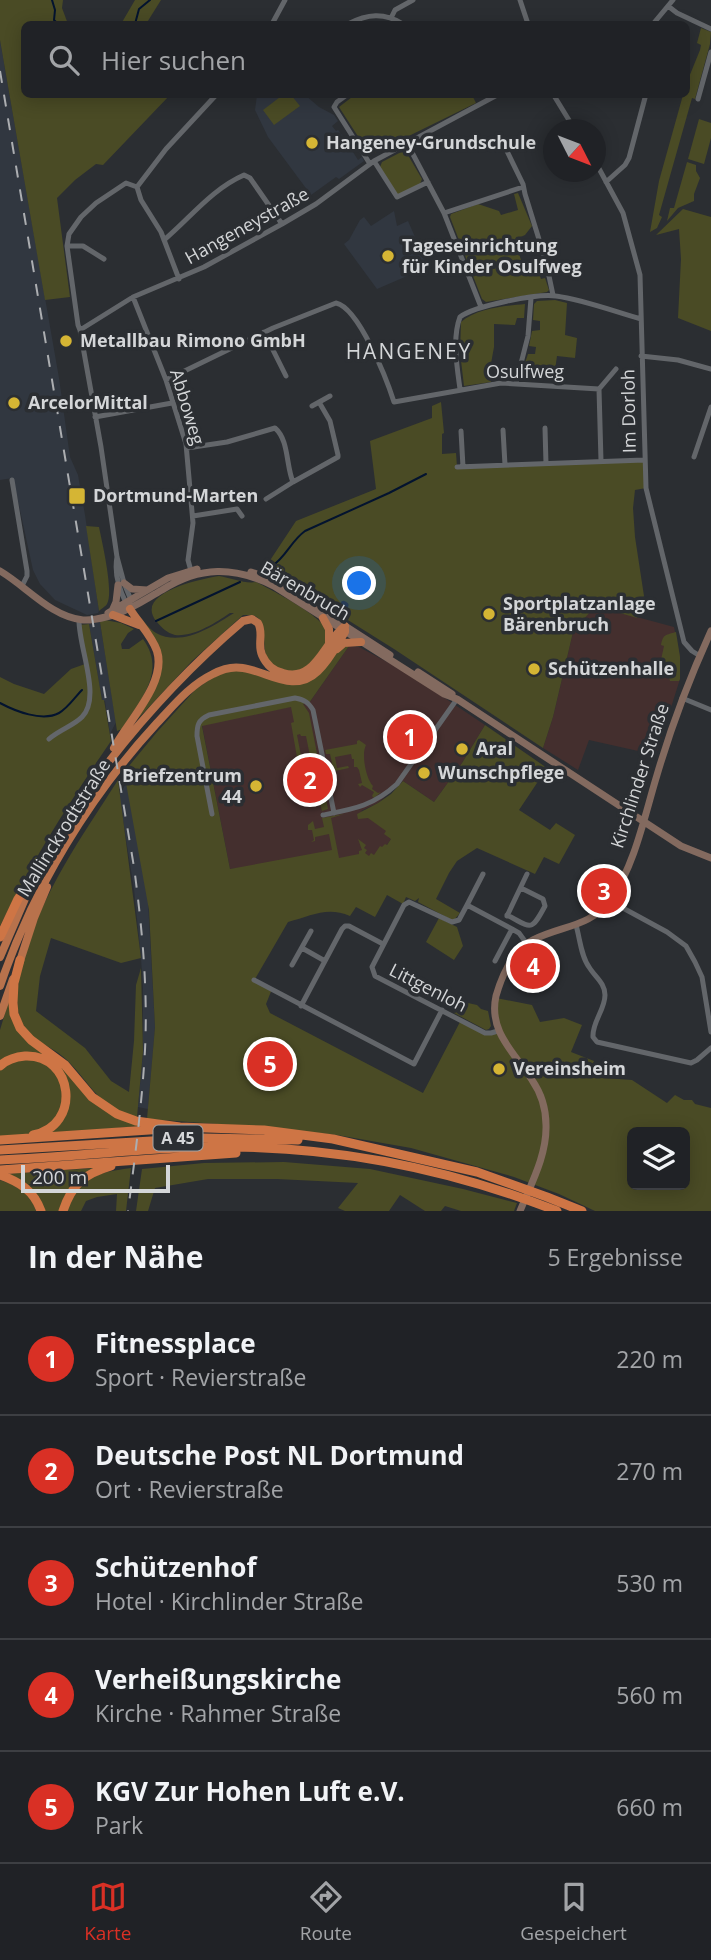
<!DOCTYPE html>
<html lang="de">
<meta charset="utf-8">
<style>
body{margin:0;font-family:"Open Sans",sans-serif;background:#282a2e;color:#f1f3f6}
.controls{position:absolute;right:21px;bottom:21px;display:grid;overflow:hidden;border-radius:10px;box-shadow:0 4px 18px #0003}
.controls button{width:63px;height:63px;display:grid;place-items:center;padding:0;border:0;border-bottom:2px solid #3d3f43;background:#202226;color:#f1f3f6;font:35px sans-serif}
.compass{position:absolute;left:543px;top:119px;width:63px;height:63px;border-radius:50%;background:#202226;box-shadow:0 4px 18px #0003;rotate:132deg}
.scale{position:absolute;left:21px;bottom:18px;width:149px;box-sizing:border-box;padding-left:7px;border:4px solid #d4d6d8;border-top:0;font-size:19px;line-height:24px;white-space:nowrap;color:#d4d6d8;-webkit-text-stroke:5px #2b2e32;paint-order:stroke}
.you{position:absolute;left:360px;top:584px;width:24px;height:24px;margin:-18px;border:5px solid #fff;border-radius:50%;background:#1a73e8;box-shadow:0 0 0 10px #1a73e833}
.badge{display:grid;place-items:center;width:46px;height:46px;border-radius:50%;background:#d93025;color:#fff;font-size:23px;font-weight:700}
.pin{position:absolute;translate:-50% -50%;border:4px solid #fff;box-shadow:0 2px 7px #0006}
.list{margin:0;padding:0;list-style:none}
h2{display:flex;justify-content:space-between;align-items:center;height:91px;margin:0;padding:0 28px;font-size:30px}
h2 small{font-size:23px;font-weight:400;color:#a2a4a7}
.list li{display:grid;grid-template-columns:46px 1fr auto;gap:21px;align-items:center;box-sizing:border-box;height:112px;padding:0 28px;border-top:2px solid #3d3f43}
.list b{display:block;font-size:26px;white-space:nowrap}
.list p{margin:0;font-size:23px;white-space:nowrap;color:#a2a4a7}
.list em{font-size:23px;font-style:normal;color:#a2a4a7}
.icon{flex:none;width:38px;height:38px;fill:none;stroke:currentColor;stroke-width:2;stroke-linecap:round;stroke-linejoin:round}
.map{position:relative;flex:none;width:711px;height:1211px;overflow:hidden}
.search{position:absolute;background:#202226;box-shadow:0 4px 18px #0003;left:21px;right:21px;top:21px;height:77px;display:flex;align-items:center;gap:18px;box-sizing:border-box;padding:0 24px;border-radius:10px;color:#a2a4a7;font-size:26px}
.sheet{height:651px;background:#202226}
nav{display:flex;justify-content:space-around;align-items:center;box-sizing:border-box;height:98px;border-top:2px solid #3d3f43;background:#202226;font-size:19px;color:#a2a4a7}
nav a{display:grid;justify-items:center;gap:4px}
nav .on{color:#d93025}
.map>svg:first-child{display:block}
</style>
<div class="map">
<svg width="711" height="1211" viewBox="0 0 711 1211">
<rect width="100%" height="100%" fill="#2b2e32"/>
<path fill="#442f2e" d="M596 606 674 627 680 657V679L656 755 589 740 578 770 543 748 553 717 574 628 582 623 587 614Z
M349 646 359 647 406 672 485 725 462 763 434 802 403 781 378 803 361 811 394 835 384 849 370 858 338 859 230 869 202 725 309 703Z"/>
<path fill="#313740" d="M0 40 59 378 70 457 78 475 85 515 99 611 98 613 87 615 55 600 40 584 33 570 13 478 0 480Z
M257 95H305L319 107 334 115 338 121 332 126 336 131 338 130 345 139 348 137 355 146 351 149 358 160 362 157 364 161 339 179 336 177 311 195 268 137 255 110Z
M394 211 397 226 408 221 428 267 377 289 344 244 349 240 360 220 364 217 371 226Z
M100 622 116 722 110 734 105 701H102L89 624Z
M127 782 148 901 155 1027 148 1109 138 1107 143 1051V989L141 958 134 889 119 795Z"/>
<path fill="#4a4b25" fill-rule="evenodd" d="M0 0H63L62 8 68 24H24V94L170 95 103 165 96 164 75 180 57 198 70 297 45 300 0 40Z
M135 0H161L146 24H121Z
M701 28 711 32 710 44 695 99 692 98 659 215 662 217 657 228 650 232 659 181 683 95 686 94 687 82 700 50 701 45 697 43Z
M284 94 291 95 300 106 274 125 263 110Z
M356 94 472 95 476 103 370 155 339 107Z
M699 119 711 123V138L704 164 688 159Z
M405 150 422 179 420 184 399 195 396 193 380 167 382 162Z
M687 162 696 165V171L700 178 694 194V201L678 208 667 221 670 208H674Z
M518 193 532 226 525 235 514 240 525 271 537 267 541 279 545 278 549 290 547 292 486 302 482 299 450 217 451 214 478 204 499 211 501 215 518 210 514 194Z
M683 209 711 217V331L678 318 681 259 679 229 656 235Z
M555 300 567 303 565 335 577 338 575 358 557 356 554 377 533 376 530 381 522 380 521 375 528 354H535L536 347 529 346 532 331 540 330V321L533 320 534 304 537 301Z
M525 304 524 318H517L515 325 494 324V347L490 369 491 382 464 386 460 352 461 322C477 308 505 306 525 304Z
M441 402 444 433 442 434V454L456 453 457 467 644 460 646 488 635 490 633 508 635 537 644 596 637 618 596 606C587 614 583 622 574 628L553 717 543 748 394 649 265 568 296 521 376 489 370 441 432 418V406Z
M86 526 99 527C102 542 114 592 107 604 106 606 101 609 99 611Z
M219 576C231 578 245 584 256 582 270 589 324 617 327 631 329 641 324 649 318 656 310 663 303 673 291 672 250 668 273 629 258 618 254 614 248 615 243 615L192 661 134 723 161 664 137 613C143 620 148 628 156 633 182 647 212 627 234 613H230C215 623 194 637 175 635 167 633 162 628 157 622 132 593 201 579 219 576Z
M105 620 121 623 134 629 128 633 121 644 122 649H129L143 639C167 672 140 700 122 729L117 731 100 622Z
M89 624 102 700H104L111 741C70 801 32 861 0 926V677L14 684 44 694 71 669 85 664 79 625Z
M676 632 680 657V679L679 681H670L669 677 654 674 655 669H659L664 646 661 645C663 634 666 635 676 632Z
M349 646 309 703 303 704 309 713 328 809 322 811 320 804H315L314 798 318 796 306 736H301L300 734 297 735 302 761 298 763 291 723 294 722 291 707 202 726 230 869 332 850 329 834 315 837V841L311 842 314 840 312 830H308V825L313 821 315 829 324 827 322 818 344 814 331 818 339 858 359 854V851L362 850 358 839 366 845 364 848 367 850 365 853 369 856 371 853 374 855 380 846 382 847 385 844 387 845 391 839 384 834 386 831 368 818 358 819 357 814 378 803 391 794 403 781 434 802 462 763 485 725 547 768 519 810 550 830 556 823 575 835 559 864 544 857 535 874 477 848 457 861 449 873 436 899 460 913 454 920 450 919 418 902 419 898 415 901 406 897 403 904 387 895 375 917 356 907 350 916C327 906 311 916 288 922L255 979 272 989 266 1004 270 1013 423 1093 461 1020 485 1033 498 1031 496 998 532 1005 540 1022 564 1018 582 1025 571 1052 594 1061 589 1073 590 1077 632 1080 667 1103 675 1095 684 1100H692L695 1104 711 1108V1211H595L559 1194 514 1177 411 1148 337 1135 261 1127 147 1119 155 1027 149 910 124 772 157 732 195 690 215 676 231 671H241L299 684 340 648ZM632 1132H685V1185H632Z
M359 740 366 745C361 754 366 779 373 786L372 789 378 793 381 792 374 798 372 796 374 792 362 785 360 787 358 784 362 783 359 770 357 767H354V759H352L351 754 335 757 337 768 348 766 349 768 335 771V774L330 773 328 764 332 763 330 754H326L325 750 357 744V741Z
M118 780 141 958 121 963 51 938 40 976 36 1011 85 1048 111 1081 129 1092 134 1041 136 985 141 968 143 1051 137 1117C99 1108 92 1085 67 1060 54 1047 30 1041 22 1023 13 1003 18 981 24 960 41 893 81 838 118 780Z
M439 918 457 927 463 946 454 960 426 942Z
M9 1000 14 1021 57 1061 90 1099 151 1125 47 1134 69 1096 44 1056 0 1061V1030Z
M468 1003 477 1005 481 1009 488 1011 491 1026 489 1029 486 1030 454 1013 461 1010 464 1011Z
M25 1059C32 1060 39 1061 46 1065 67 1079 68 1111 47 1126 34 1136 16 1136 0 1136V1070L12 1062Z
M284 1162 370 1169 463 1189 517 1203 514 1211H461L445 1206 441 1211H425L400 1195 389 1211H345L338 1208 358 1183 277 1179H208L155 1188 148 1211H136L142 1169 204 1163Z
M95 1168 60 1211H44C38 1189 24 1181 4 1174Z
M131 1168 126 1211H116L117 1194 97 1197 86 1201 81 1211H66C69 1205 72 1197 76 1191 88 1173 112 1171 131 1168Z
M0 1180C17 1186 31 1193 36 1211H0Z"/>
<g fill="none" stroke-linecap="round" stroke-linejoin="round">
<path stroke="#03132f" stroke-width="2" d="M52 0 55 10 54 20 58 24
M135 24 139 9 150 0
M272 566C286 557 291 541 305 531L389 493 426 474
M156 621 240 582
M0 703C15 711 42 722 59 713 68 708 75 697 82 690"/>
<path stroke="#63666a" stroke-width="5" d="M520 0 528 24
M668 6 677 13 711 29
M391 18 395 10 413 0
M272 24 285 0
M348 24C367 14 384 12 403 24
M653 24 673 0
M348 94 337 102 334 107 370 164
M553 94 575 130
M698 99 711 52
M407 143 444 213 481 307
M504 145 523 184 525 194 546 262 553 295
M374 161 397 197 428 182
M596 163 623 213 640 275 646 488 684 642 692 651 700 656
M606 182 625 165 629 158 646 94
M444 213 523 187
M164 240C190 218 212 189 244 175L250 178 282 224
M67 246H83L104 259
M179 279 161 232 141 200 137 187 166 149 217 94
M133 297 166 380 186 444 193 523 188 560 191 571
M80 330 133 297 204 267 282 224 316 204 374 161 499 94
M264 332 286 376
M641 356 678 360 711 369
M166 380 273 328 336 303C359 308 387 380 394 402L501 383 599 389
M516 383 528 336 531 298
M460 389C457 367 452 338 460 317 474 306 538 293 556 296 584 300 613 311 641 319
M312 406 330 396
M95 417 172 403
M545 428 546 464
M503 430 505 465
M461 431 463 467
M187 448 227 442 275 428C289 440 286 466 293 482
M694 457 711 407
M601 461 599 389 616 369
M457 467 644 460
M12 480 27 571V576L22 586
M266 499 293 482 338 457V455L330 421 319 402
M193 516 237 509 242 516
M117 557C114 573 119 589 126 603
M131 600 124 583 117 557 101 447 80 330 78 325 67 246 69 234 81 217 96 203 126 183 137 187
M682 698 711 710
M49 739C59 730 73 726 82 717 102 697 78 646 79 619
M212 814 197 736C197 725 198 720 209 715L295 698C305 700 308 702 313 710L334 813
M323 815C354 809 373 806 397 784L457 699
M610 901 667 932 686 946 695 962 702 977 711 1032
M467 905 483 874
M507 915C532 928 531 932 545 906L543 899 521 888
M507 916 527 874
M576 925C580 939 581 956 589 967 595 977 605 983 605 995 605 1010 592 1022 593 1037L597 1042 691 1063 697 1060 711 1048
M302 948 325 961
M495 961 512 929
M292 965 311 931
M254 980 414 1064 442 1010
M301 1006 342 929 345 926H349L383 944
M498 1031 491 1033H485L375 976 372 967 404 905 409 902 452 922 459 920 467 905 512 929 519 933 527 944"/>
<path stroke="#836a5f" stroke-width="7" d="M0 571C26 586 51 617 83 620 93 621 105 617 114 615 132 609 146 599 162 590 200 566 234 566 274 586L444 694 457 699 681 846 711 858
M251 572 274 580 390 655
M124 583 132 589 147 590
M112 611 116 602 118 585
M108 613 168 578 197 569
M418 672 452 694
M520 1211C531 1184 547 1155 546 1125 546 1109 541 1093 532 1080 515 1053 488 1032 496 996 502 975 513 950 533 940 562 925 590 928 611 899 635 865 645 814 657 775 672 724 689 679 711 631"/>
<path stroke="#b8724c" stroke-width="8" d="M113 615 139 625
M323 618 329 629V645
M337 649 344 643 361 642
M114 748C128 721 167 683 157 651 152 636 138 622 130 609
M37 873C50 846 67 820 84 795 130 731 183 672 243 621L252 619 258 623C264 633 257 644 262 655 266 664 273 671 283 673 316 683 324 641 345 626
M0 957 31 885
M19 964 34 918 47 887
M0 986C33 889 88 798 157 723 174 705 190 685 213 674 222 669 232 666 243 668 269 672 294 694 318 671 330 660 337 645 345 632V629
M0 1016 13 979"/>
<path stroke="#ce7545" stroke-width="9" d="M0 937 18 899 39 868
M20 960 14 983 13 1003 14 1014 20 1028 31 1040 65 1065 92 1097 117 1114 136 1121 180 1127 264 1130 333 1139 477 1172 547 1197 582 1211
M0 1066C7 1059 15 1057 25 1056 74 1054 82 1126 33 1135
M0 1140 164 1129
M0 1150 202 1138 298 1140
M0 1160C78 1157 156 1146 234 1147 344 1148 455 1171 557 1211
M0 1170 236 1153
M0 1175C20 1182 34 1191 41 1211
M63 1211C72 1184 84 1174 111 1166"/>
<path stroke="#acaeb1" stroke-width="2" stroke-dasharray="12 12" stroke-linecap="butt" d="M0 71 134 867C142 927 148 988 145 1050 142 1104 135 1157 128 1211"/>
</g>
<g fill="#d5b534" stroke="#2b2e32" stroke-width="2.5">
<circle cx="312" cy="143" r="7"/>
<circle cx="388" cy="256" r="7"/>
<circle cx="66" cy="341" r="7"/>
<circle cx="14" cy="403" r="7"/>
<rect x="68" y="487" width="18" height="18" rx="3.5"/>
<circle cx="489" cy="614" r="7"/>
<circle cx="534" cy="669" r="7"/>
<circle cx="462" cy="749" r="7"/>
<circle cx="424" cy="773" r="7"/>
<circle cx="256" cy="786" r="7"/>
<circle cx="499" cy="1069" r="7"/>
</g>
<g text-anchor="middle" stroke-width="7" stroke-linejoin="round" paint-order="stroke">
<rect fill="#2b2e32" stroke="#a1a4a6" stroke-width="2" x="153.5" y="1125.5" width="49" height="25" rx="5"/>
<g font-size="16" font-weight="bold" fill="#d4d6d8">
<text x="178" y="1144">A 45</text>
</g>
<g font-size="18" font-weight="bold" fill="#d4d6d8" stroke="#2b2e32" text-anchor="start">
<text x="326" y="149">Hangeney-Grundschule</text>
<text x="402" y="252">Tageseinrichtung<tspan x="402" dy="21">für Kinder Osulfweg</tspan></text>
<text x="80" y="347">Metallbau Rimono GmbH</text>
<text x="28" y="409">ArcelorMittal</text>
<text x="93" y="502">Dortmund-Marten</text>
<text x="503" y="610">Sportplatzanlage<tspan x="503" dy="21">Bärenbruch</tspan></text>
<text x="548" y="675">Schützenhalle</text>
<text x="476" y="755">Aral</text>
<text x="438" y="779">Wunschpflege</text>
<text x="242" y="782" text-anchor="end">Briefzentrum<tspan x="242" dy="21">44</tspan></text>
<text x="513" y="1075">Vereinsheim</text>
</g>
<g font-size="18" fill="#d4d6d8" stroke="#2b2e32">
<text transform="translate(247 226) rotate(-29)" y="6">Hangeneystraße</text>
<text x="525" y="378">Osulfweg</text>
<text transform="translate(187 407) rotate(73)" y="6">Abboweg</text>
<text transform="translate(629 411) rotate(-91)" y="6">Im Dorloh</text>
<text transform="translate(305 591) rotate(30)" y="6">Bärenbruch</text>
<text transform="translate(640 776) rotate(-72)" y="6">Kirchlinder Straße</text>
<text transform="translate(64 828) rotate(-58)" y="6">Mallinckrodtstraße</text>
<text transform="translate(428 988) rotate(27)" y="6">Littgenloh</text>
</g>
<g font-size="21" letter-spacing="2" fill="#d4d6d8" stroke="#2b2e32">
<text x="409" y="359">HANGENEY</text>
</g>
</g>
</svg>
<div class="controls">
<button><svg class="icon" aria-label="layers" viewBox="0 0 24 24"><path d="M12 4l9 5-9 5-9-5zM3 14l9 5 9-5"/></svg></button>
</div>
<svg class="compass" viewBox="-18 -18 36 36"><path d="M0-13l5 13h-10z" fill="#e53935"/><path d="M0 13l5-13h-10z" fill="#a2a4a7"/></svg>
<div class="scale">200 m</div>
<div class="you"></div>
<div class="pin badge" style="left:410px;top:737px">1</div>
<div class="pin badge" style="left:310px;top:780px">2</div>
<div class="pin badge" style="left:604px;top:891px">3</div>
<div class="pin badge" style="left:533px;top:966px">4</div>
<div class="pin badge" style="left:270px;top:1064px">5</div>
<div class="search"><svg class="icon" aria-label="search" viewBox="0 0 24 24"><circle cx="10" cy="10" r="6"/><path d="M15 15l6 6"/></svg>Hier suchen</div>
</div>
<section class="sheet">
<h2>In der Nähe<small>5 Ergebnisse</small></h2>
<ul class="list">
<li><span class="badge">1</span><div><b>Fitnessplace</b><p>Sport · Revierstraße</p></div><em>220 m</em></li>
<li><span class="badge">2</span><div><b>Deutsche Post NL Dortmund</b><p>Ort · Revierstraße</p></div><em>270 m</em></li>
<li><span class="badge">3</span><div><b>Schützenhof</b><p>Hotel · Kirchlinder Straße</p></div><em>530 m</em></li>
<li><span class="badge">4</span><div><b>Verheißungskirche</b><p>Kirche · Rahmer Straße</p></div><em>560 m</em></li>
<li><span class="badge">5</span><div><b>KGV Zur Hohen Luft e.V.</b><p>Park</p></div><em>660 m</em></li>
</ul>
</section>
<nav>
<a class="on"><svg class="icon" aria-label="map" viewBox="0 0 24 24"><path d="M3 6l6-2 6 2 6-2v14l-6 2-6-2-6 2zM9 4v14M15 6v14"/></svg>Karte</a>
<a><svg class="icon" aria-label="directions" viewBox="0 0 24 24"><path d="M12 3l9 9-9 9-9-9zM9 14v-3h6M13 9l2 2-2 2"/></svg>Route</a>
<a><svg class="icon" aria-label="saved" viewBox="0 0 24 24"><path d="M7 4h10v16l-5-4-5 4z"/></svg>Gespeichert</a>
</nav>
